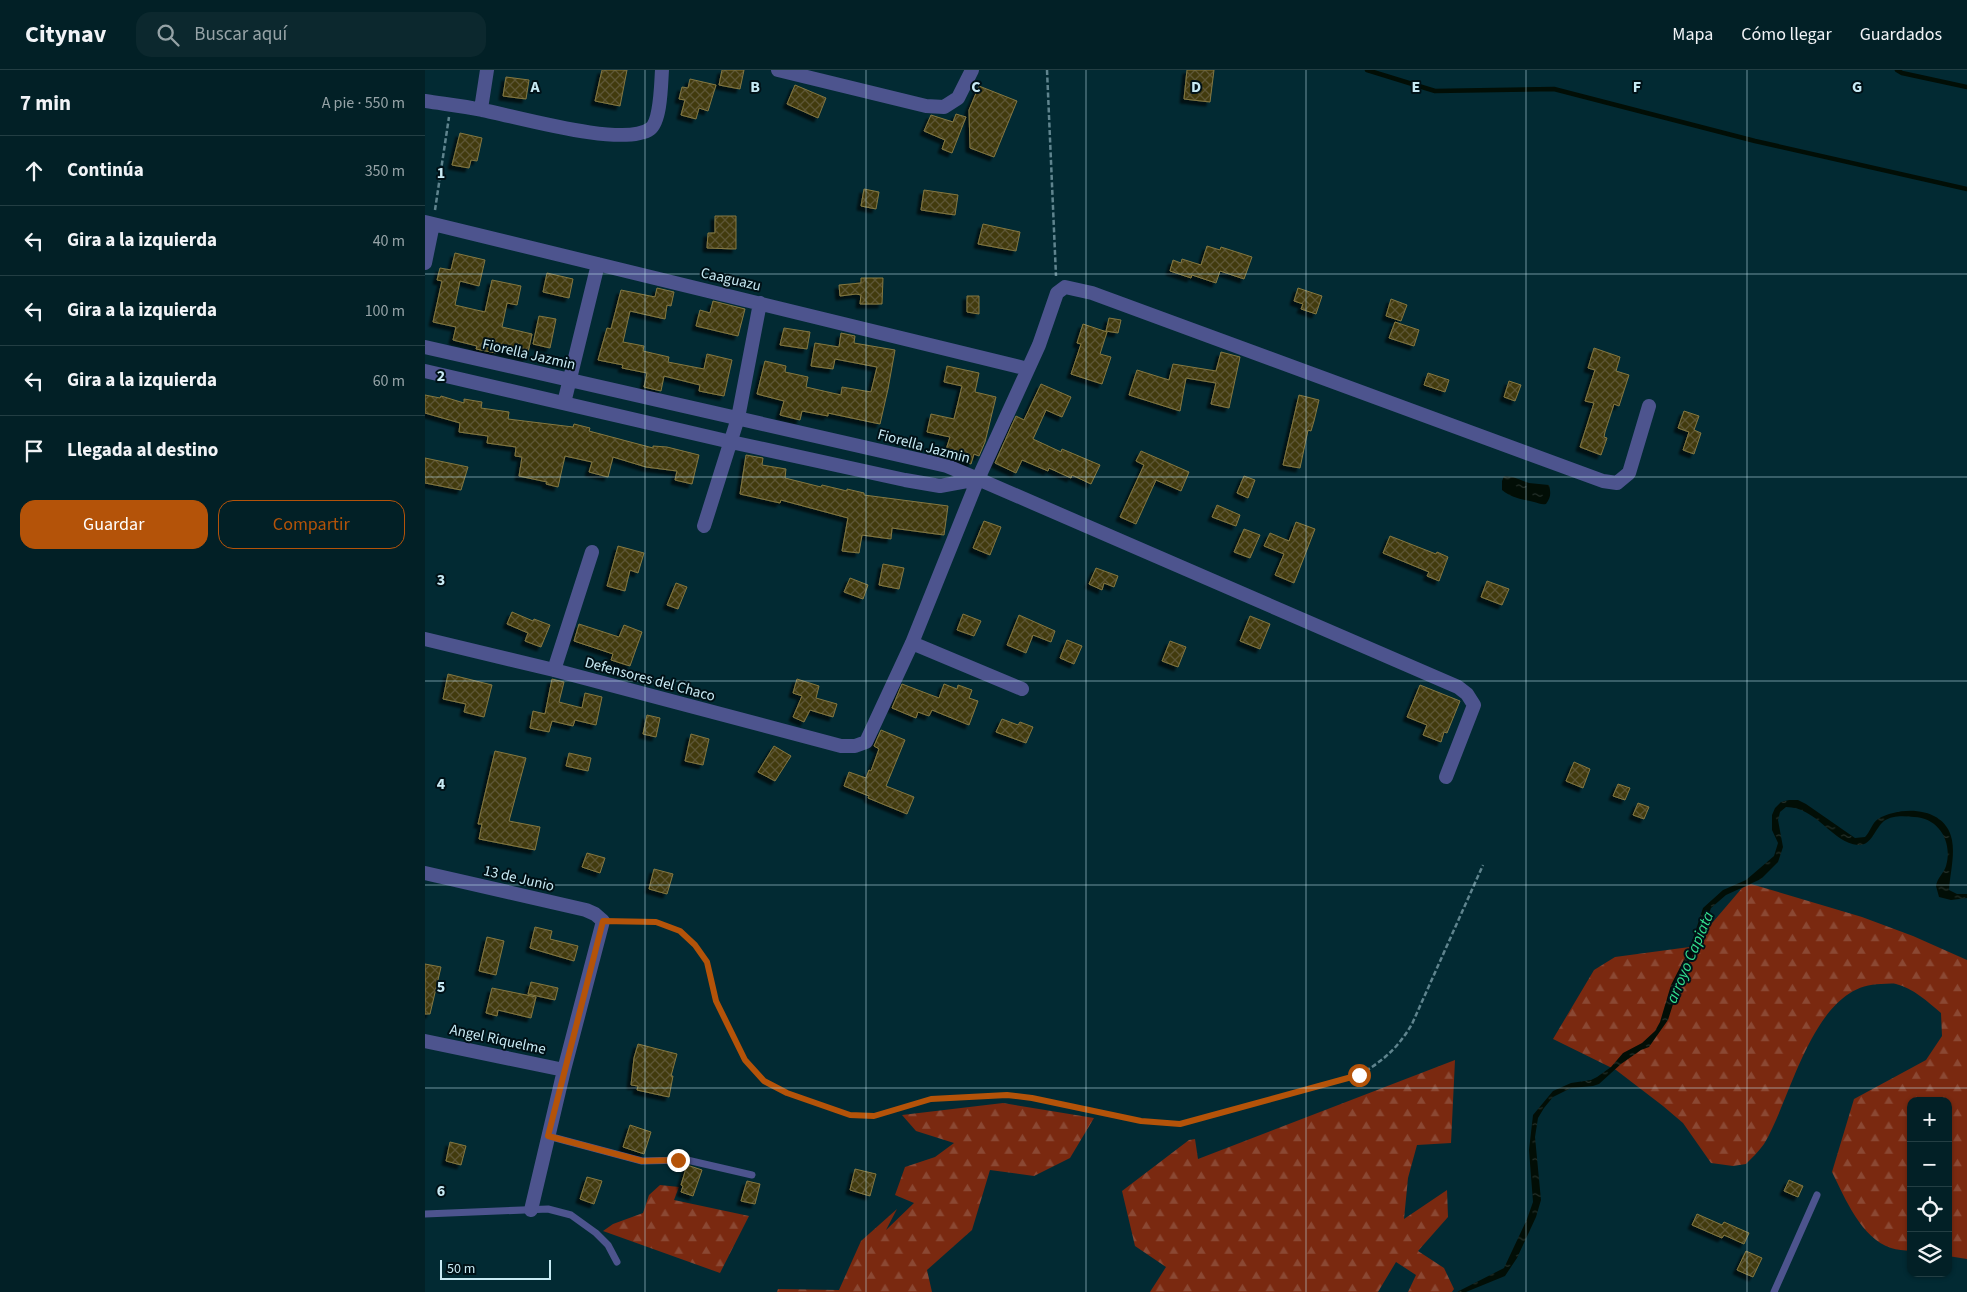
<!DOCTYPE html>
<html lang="es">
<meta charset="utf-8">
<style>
body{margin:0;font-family:"Source Sans 3",sans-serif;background:#0c282e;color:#f1f3f6}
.controls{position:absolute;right:15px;bottom:15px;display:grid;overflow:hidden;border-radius:10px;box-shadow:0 1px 4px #0004}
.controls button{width:45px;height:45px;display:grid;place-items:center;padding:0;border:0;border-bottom:1px solid #233e43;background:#022026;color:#f1f3f6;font:25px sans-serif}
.scale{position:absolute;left:15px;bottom:12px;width:111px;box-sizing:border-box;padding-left:5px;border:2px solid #c8eaf4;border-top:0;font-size:14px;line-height:18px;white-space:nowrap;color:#c8eaf4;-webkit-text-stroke:4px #001117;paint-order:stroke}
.stop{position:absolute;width:15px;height:15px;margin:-11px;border:4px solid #b45309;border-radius:50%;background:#fff}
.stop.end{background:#b45309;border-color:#fff;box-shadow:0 1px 5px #0008}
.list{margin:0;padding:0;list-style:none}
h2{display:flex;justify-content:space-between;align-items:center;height:65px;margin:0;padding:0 20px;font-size:21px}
h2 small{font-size:16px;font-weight:400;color:#96a3a7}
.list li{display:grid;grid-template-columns:32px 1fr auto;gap:15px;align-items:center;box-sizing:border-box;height:70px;padding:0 20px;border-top:1px solid #233e43}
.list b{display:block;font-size:19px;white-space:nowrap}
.list em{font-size:16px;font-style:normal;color:#96a3a7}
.actions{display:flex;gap:10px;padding:15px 20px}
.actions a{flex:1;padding:11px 0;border:1px solid #b45309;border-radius:15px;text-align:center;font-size:18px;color:#b45309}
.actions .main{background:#b45309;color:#fff}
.icon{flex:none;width:28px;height:28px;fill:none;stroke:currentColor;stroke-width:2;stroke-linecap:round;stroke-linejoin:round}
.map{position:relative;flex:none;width:1542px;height:1222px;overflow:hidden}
header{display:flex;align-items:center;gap:30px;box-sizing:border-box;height:70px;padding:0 25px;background:#022026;border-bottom:1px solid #233e43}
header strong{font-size:24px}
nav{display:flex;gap:28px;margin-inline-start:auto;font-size:18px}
.search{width:350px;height:45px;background:#0c282e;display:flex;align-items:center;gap:12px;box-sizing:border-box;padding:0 18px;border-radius:15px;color:#96a3a7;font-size:19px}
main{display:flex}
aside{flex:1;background:#022026}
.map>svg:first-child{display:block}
</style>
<header>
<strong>Citynav</strong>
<div class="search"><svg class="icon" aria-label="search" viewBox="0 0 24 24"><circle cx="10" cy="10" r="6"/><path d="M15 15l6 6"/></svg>Buscar aquí</div>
<nav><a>Mapa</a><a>Cómo llegar</a><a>Guardados</a></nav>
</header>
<main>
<aside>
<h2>7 min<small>A pie · 550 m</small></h2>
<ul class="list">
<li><svg class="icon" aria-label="ahead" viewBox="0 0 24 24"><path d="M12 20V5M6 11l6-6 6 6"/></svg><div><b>Continúa</b></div><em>350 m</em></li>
<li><svg class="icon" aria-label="left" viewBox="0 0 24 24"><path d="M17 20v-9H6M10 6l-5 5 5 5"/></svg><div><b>Gira a la izquierda</b></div><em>40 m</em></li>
<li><svg class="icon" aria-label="left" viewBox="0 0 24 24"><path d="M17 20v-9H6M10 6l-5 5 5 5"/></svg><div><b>Gira a la izquierda</b></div><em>100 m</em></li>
<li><svg class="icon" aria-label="left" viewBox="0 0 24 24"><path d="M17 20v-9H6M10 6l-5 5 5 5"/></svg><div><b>Gira a la izquierda</b></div><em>60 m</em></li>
<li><svg class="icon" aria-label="arrive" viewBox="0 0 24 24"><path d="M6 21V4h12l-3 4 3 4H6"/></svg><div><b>Llegada al destino</b></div></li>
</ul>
<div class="actions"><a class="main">Guardar</a><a>Compartir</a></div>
</aside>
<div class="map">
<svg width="1542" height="1222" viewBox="0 0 1542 1222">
<defs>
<pattern id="forest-firs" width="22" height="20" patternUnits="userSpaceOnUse" patternTransform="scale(1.25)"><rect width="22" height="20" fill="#7a2910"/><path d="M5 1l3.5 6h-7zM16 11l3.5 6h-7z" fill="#8b4833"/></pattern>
<pattern id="water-ripples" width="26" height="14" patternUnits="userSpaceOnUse" patternTransform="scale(1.25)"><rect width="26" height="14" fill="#020e06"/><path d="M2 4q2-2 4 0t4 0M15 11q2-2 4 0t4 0" fill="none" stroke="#25312b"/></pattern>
<pattern id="building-cross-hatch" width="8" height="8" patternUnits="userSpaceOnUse" patternTransform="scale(1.25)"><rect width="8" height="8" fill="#433a11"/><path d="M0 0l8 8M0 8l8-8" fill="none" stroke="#5d5734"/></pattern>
<filter id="shadow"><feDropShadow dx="-4" dy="4" stdDeviation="1" flood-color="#0009"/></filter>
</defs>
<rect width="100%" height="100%" fill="#022a33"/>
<path fill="url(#forest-firs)" d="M1326 814 1437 847 1488 866 1542 890V1189L1523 1186V1031H1486V1181C1479 1180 1472 1180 1466 1178 1436 1168 1420 1128 1407 1102L1429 1029 1501 990 1517 966 1516 943C1503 932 1488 918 1471 914 1467 913 1461 914 1456 914 1388 914 1367 1028 1339 1074 1334 1081 1327 1088 1321 1094L1308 1096 1286 1093 1258 1053 1238 1036 1191 1000 1128 969 1169 900 1190 887 1272 876 1273 867 1276 866 1317 818Z
M1030 990 1026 1073 992 1075 983 1108 979 1149 1022 1120 1023 1147 993 1181 1019 1198 1029 1219 1027 1222H983L991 1205 971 1192 953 1222H725L741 1197 710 1176 697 1121 764 1070 770 1069 773 1089Z
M578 1033 669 1048 645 1088 609 1106 565 1100 547 1160 502 1200 507 1222H352L353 1219 414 1220 436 1171 472 1139 461 1160 489 1133 470 1125 480 1097 510 1087 529 1073 491 1061 477 1045Z
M235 1115 254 1117 249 1130 324 1146 295 1203 178 1161 188 1154 218 1143 224 1125Z"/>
<path fill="url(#water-ripples)" d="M1079 406 1088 407 1104 413 1124 415C1126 423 1126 427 1121 434 1116 435 1114 433 1109 432 1096 429 1087 428 1077 420V411Z
M1364 730H1373L1381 734 1430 768 1440 767C1445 762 1447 753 1453 749 1477 735 1521 737 1527 770 1530 786 1525 804 1524 820L1532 824H1542V828L1526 830 1514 827 1511 816C1512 808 1519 803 1521 796 1528 772 1514 748 1489 747 1479 746 1468 745 1459 751 1450 758 1447 776 1433 775 1407 773 1392 737 1361 737L1355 742 1353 750 1358 777 1353 792 1336 809 1301 825 1286 838 1272 876 1256 909 1243 950 1224 977 1216 980 1196 994 1174 1014 1168 1016 1146 1018 1128 1027 1119 1038 1113 1048 1110 1067 1116 1130 1111 1147 1092 1188 1080 1206 1041 1222H1032L1079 1198 1102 1149 1108 1132 1104 1080 1108 1045 1128 1021 1146 1013 1166 1010 1172 1007 1186 997 1198 983 1217 973 1230 961 1235 952 1246 915 1265 878 1278 838 1298 820 1321 810 1349 786 1353 773 1347 760V745L1350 738 1356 732Z"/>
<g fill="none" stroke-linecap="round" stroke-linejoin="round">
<path stroke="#020e06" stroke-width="4.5" d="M942 0 1010 21 1129 19 1330 71 1542 119
M1472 0 1477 3 1542 17"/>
</g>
<path fill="url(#building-cross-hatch)" stroke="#847841" filter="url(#shadow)" d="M177 0H202L195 36 170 31Z
M297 0H319L315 19 294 15Z
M762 0H789L785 32 759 29Z
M81 7 104 10 101 29 78 26Z
M265 9 291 15 283 41 274 38 271 49 256 45 260 30 254 29 257 17 263 18Z
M370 15 401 28 393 48 362 34Z
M554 16 592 31 569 87 545 78 544 40Z
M531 44 541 47 527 83 517 79 520 70 499 61 506 45 528 52Z
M35 63 57 68 52 91 46 90 44 98 27 95Z
M439 119 454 122 451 139 436 136Z
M499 120 533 125 530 145 496 140Z
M290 146H311V179L282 178 283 163H290Z
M558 154 595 162 591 181 553 174Z
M782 176 795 180 796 177 827 187 819 209 795 201 791 213 767 205 766 208 745 201 748 190 756 193 757 189 776 195Z
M30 183 60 190 54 216 35 211 30 235 60 242 67 210 96 216 92 235 82 233 77 257 107 264 102 287 72 280 71 283 51 279 52 276 28 270 31 257 8 252 17 211 12 210 15 198 26 200Z
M122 203 148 209 144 228 118 222Z
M436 208H458L457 234H435L436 225 431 224 415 226 414 215 436 213Z
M232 218 249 222 246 236 242 235 240 249 205 241 198 272 219 276 218 281 244 287 243 292 279 299 282 284 307 290 299 326 274 321 275 315 239 306 236 321 219 317 222 303 197 298 198 295 173 290 182 258 186 259 196 220 230 227Z
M873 218 897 226 891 244 876 239 878 234 869 231Z
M542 226H554V244L542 242Z
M966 229 982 235 976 251 961 246Z
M288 231 320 239 313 266 271 256 275 240 285 243Z
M114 246 131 249 125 278 108 274Z
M684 248 696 250 693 263 681 261Z
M970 252 994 260 989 276 964 268Z
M658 254 682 262 675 284 686 287 677 314 646 304 656 274 652 273Z
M359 258 385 262 382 279 355 275Z
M416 263 430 266 429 273 470 280 463 319 455 354 403 343V346L377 341 375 350 355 345 359 331 332 324 340 291 361 296 360 302 383 307 381 317 416 325 417 317 446 322 452 297 410 289 408 299 386 296 390 273 414 277Z
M1169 278 1195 287 1191 301 1204 305 1194 336 1189 334 1180 362 1179 367 1182 368 1176 385 1155 377 1169 333 1160 331 1170 300 1163 298Z
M796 282 815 287 804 338 786 334 791 313 761 308 755 341 704 325 712 300 744 310 748 294 791 301Z
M522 296 554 303 550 322 571 327 560 372 554 386 549 384 546 394 519 386 525 367 502 362 506 344 529 349 537 316 519 312Z
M1003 303 1024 310 1020 322 999 315Z
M1084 311 1096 315 1090 331 1079 327Z
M616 314 646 327 637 347 621 340 608 369 636 382 637 379 675 395 666 414 647 405 646 408 624 398 623 401 597 390 591 403 570 393 591 346 599 350Z
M0 325 15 328 16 326 39 333V329L57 332 56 338 84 342 83 349 148 357 149 354 165 358 164 361 228 378V376L242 377 274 385 267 414 250 410 252 401 221 397 188 387 183 407 164 402 167 392 140 386 133 417 121 414 122 412 94 406 97 387 90 386 91 377 62 373 63 366 34 362 35 353 0 343Z
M874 325 894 330 889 351 886 361 883 360 875 398 858 395Z
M1259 341 1274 346 1269 360 1276 363 1269 384 1258 380 1264 362 1253 358Z
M716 381 764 402 756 421 731 410 711 454 695 447 719 395 711 391Z
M321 385 338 388 337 395 361 399 360 408 396 417 397 415 422 421V419L439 423V425L523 436 519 465 467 458 466 469 437 465 434 483 417 481 423 448 356 430 355 433 315 424Z
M0 388 43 397 36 420 0 413Z
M819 406 830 410 823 428 812 423Z
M792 435 815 445 811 456 787 447Z
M559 451 576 457 565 485 548 478Z
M871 452 890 459 869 513 850 505 859 484 839 476 845 463 864 471Z
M819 459 835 465 825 488 809 482Z
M965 466 1011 484 1012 482 1023 487 1014 511 1002 506 1004 502 958 483Z
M193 476 219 483 213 503 205 500 200 521 182 516Z
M458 494 479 498 474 519 454 515Z
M671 498 693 506 689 517 679 513 677 520 664 514Z
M425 508 443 515 438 529 419 522Z
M1062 511 1084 519 1077 535 1056 527Z
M251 513 262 517 253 539 242 535Z
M87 542 108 551 109 549 125 555 116 577 100 571 103 563 82 554Z
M538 544 556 551 549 566 532 560Z
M594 545 630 561 626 572 608 565 601 583 582 575Z
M825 546 845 554 835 579 815 571Z
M154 554 194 567 199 555 217 562 205 596 186 590 188 584 149 571Z
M642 570 657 576 649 594 635 588Z
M745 571 761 577 753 597 737 591Z
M23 604 67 615 59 647 39 642 41 634 18 629Z
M127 609 139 612 134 632 157 638 160 623 177 627 171 655 150 650 148 656 127 651 124 662 105 658 108 641 120 644Z
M372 609 394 616 391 628 412 634 408 647 385 640 379 652 368 647 377 626 368 623Z
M477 614 514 628 519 614 532 619 533 615 547 620 544 628 553 631 544 655 507 640 504 646 493 642 491 648 467 638Z
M995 615 1035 631 1022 663 1019 662 1016 672 998 665 1002 655 982 647Z
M222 645 235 648 231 667 218 664Z
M577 649 593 655 595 652 608 657 601 673 571 662Z
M456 660 480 670 461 716 489 727 482 744 443 728 444 726 419 716 424 702 441 708 444 700 446 701 454 679 449 676Z
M266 664 284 669 278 695 260 691Z
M349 676 366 686 350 711 333 702Z
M70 681 101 688 84 751 115 757 110 780 54 769 57 754H53Z
M144 683 166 688 163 701 141 696Z
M1149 692 1165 699 1158 718 1141 711Z
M1193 714 1205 718 1200 730 1188 726Z
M1213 733 1224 737 1219 749 1208 745Z
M162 783 180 788 175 803 157 797Z
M229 799 248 804 242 824 224 819Z
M110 857 127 861 125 869 153 876 149 891 105 878Z
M62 867 79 871 71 905 54 901Z
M0 894 16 897 5 944H0Z
M106 912 133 918 130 930 103 924Z
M67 918 111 927 106 948 73 940 72 946 61 943Z
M213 974 252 984 246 1006H248L244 1027 212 1020 213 1016 206 1015 209 988Z
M205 1055 226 1062 219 1084 198 1077Z
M25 1072 41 1076 36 1095 21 1091Z
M262 1095 277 1100 268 1126 256 1122 258 1116 256 1115Z
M430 1099 451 1104 445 1126 425 1120Z
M162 1107 177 1111 169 1134 155 1129Z
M1364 1110 1378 1116 1373 1127 1359 1121Z
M322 1111 335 1114 330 1134 316 1131Z
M1272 1144 1297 1155 1299 1152 1324 1163 1319 1174 1299 1165 1297 1168 1267 1155Z
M1321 1181 1337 1188 1328 1207 1312 1200Z"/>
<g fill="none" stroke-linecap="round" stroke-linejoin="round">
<path stroke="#5f848e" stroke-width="2.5" stroke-dasharray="5 2.5" stroke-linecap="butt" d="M622 0 631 206
M10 140 24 47
M191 851 231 852 255 861 269 875 282 892 291 931 320 990 339 1011 362 1023 425 1045 449 1046 506 1029 581 1025 607 1028 716 1051 755 1055 934 1005C958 991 973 978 987 954L1058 795"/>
<path stroke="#4d548e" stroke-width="7" d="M123 1066 217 1091 262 1090 327 1105
M0 1144 123 1139 146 1145 171 1163 183 1175 192 1192
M1349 1222 1392 1125"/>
<path stroke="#4d548e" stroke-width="14" d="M353 0 501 36 519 37 533 28 547 0
M0 31C19 34 38 36 57 40 90 46 198 78 225 59 236 51 236 13 237 0
M56 39 62 0
M0 152 603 299
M0 193 8 154
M0 277 522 396 553 409 1033 617 1042 624 1049 635 1021 707
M0 301 306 372 480 410 515 416 553 409
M139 333 173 194
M279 456 313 348 335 233
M0 569 129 600 416 676H430L441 672 487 573 553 409 614 275 632 223 640 217 667 223 1178 411 1192 413 1204 403 1224 336
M487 573 597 619
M129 600 167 482
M0 803 161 840 170 844 178 851 139 1000 106 1140
M0 971 139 1000"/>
</g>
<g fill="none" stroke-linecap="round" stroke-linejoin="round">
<path stroke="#b45309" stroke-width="6" d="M253 1090 217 1091 123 1066 178 851 231 852 255 861 270 875 282 892 291 931 320 990 339 1011 362 1023 425 1045 449 1046 506 1029 582 1025 607 1028 716 1051 755 1054 934 1005"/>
</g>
<path fill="none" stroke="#c8eaf4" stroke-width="1" stroke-opacity="0.55" d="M220 0V1222M441 0V1222M661 0V1222M881 0V1222M1101 0V1222M1322 0V1222M0 204H1542M0 407H1542M0 611H1542M0 815H1542M0 1018H1542"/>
<g text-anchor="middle" stroke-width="4" stroke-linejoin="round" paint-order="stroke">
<g font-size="15" fill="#c8eaf4" stroke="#001117">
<text transform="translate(306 209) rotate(13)" y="5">Caaguazu</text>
<text transform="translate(104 284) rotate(13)" y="5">Fiorella Jazmin</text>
<text transform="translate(499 376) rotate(15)" y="5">Fiorella Jazmin</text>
<text transform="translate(225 609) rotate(15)" y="5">Defensores del Chaco</text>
<text transform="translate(94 808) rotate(13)" y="5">13 de Junio</text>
<text transform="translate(73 969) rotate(12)" y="5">Angel Riquelme</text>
</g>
<g font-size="16" font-style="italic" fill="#33e08f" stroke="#001117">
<text transform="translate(1264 887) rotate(-67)" y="6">arroyo Capiata</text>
</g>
</g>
<g font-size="16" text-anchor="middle" font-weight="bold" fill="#c8eaf4" stroke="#001117" stroke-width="4" stroke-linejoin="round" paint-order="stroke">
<text x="110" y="22">A</text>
<text x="330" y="22">B</text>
<text x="551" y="22">C</text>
<text x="771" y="22">D</text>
<text x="991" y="22">E</text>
<text x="1212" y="22">F</text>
<text x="1432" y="22">G</text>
<text x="16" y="108">1</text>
<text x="16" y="311">2</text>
<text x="16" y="515">3</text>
<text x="16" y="719">4</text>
<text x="16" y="922">5</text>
<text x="16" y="1126">6</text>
</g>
</svg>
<div class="controls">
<button>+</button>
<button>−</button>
<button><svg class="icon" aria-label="locate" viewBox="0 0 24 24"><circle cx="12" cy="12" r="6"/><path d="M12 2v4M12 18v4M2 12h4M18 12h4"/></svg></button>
<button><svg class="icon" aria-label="layers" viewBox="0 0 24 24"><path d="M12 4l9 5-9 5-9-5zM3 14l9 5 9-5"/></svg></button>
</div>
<div class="scale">50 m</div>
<div class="stop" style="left:934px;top:1005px"></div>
<div class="stop end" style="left:253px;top:1090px"></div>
</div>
</main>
